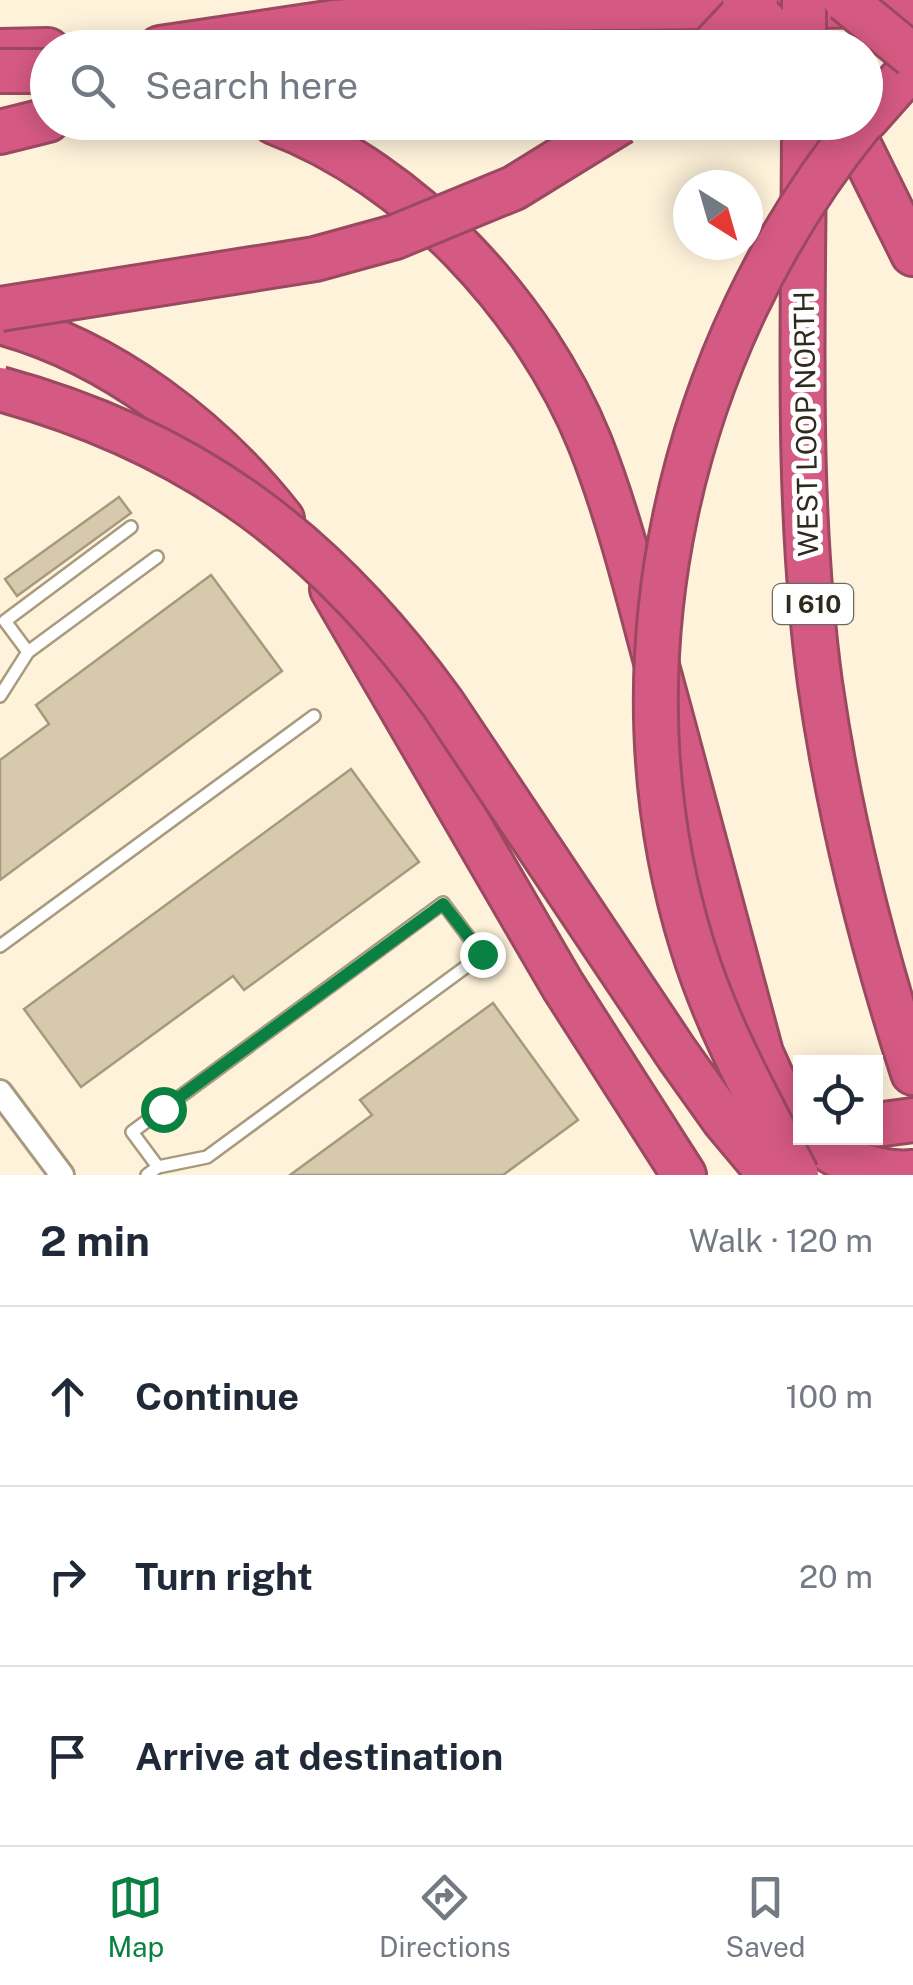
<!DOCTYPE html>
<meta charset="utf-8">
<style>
body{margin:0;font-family:"Public Sans",sans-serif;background:#f2f2f3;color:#1f2937}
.controls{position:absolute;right:30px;bottom:30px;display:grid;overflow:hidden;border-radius:0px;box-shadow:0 5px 25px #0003}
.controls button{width:90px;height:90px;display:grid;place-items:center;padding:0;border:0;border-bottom:2px solid #e0e1e3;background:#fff;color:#1f2937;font:50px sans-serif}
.compass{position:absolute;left:673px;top:170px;width:90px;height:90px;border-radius:50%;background:#fff;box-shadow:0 5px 25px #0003;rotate:143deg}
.stop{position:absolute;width:30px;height:30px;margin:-22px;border:8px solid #0b8043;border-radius:50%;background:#fff}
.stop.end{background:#0b8043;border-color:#fff;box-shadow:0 2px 10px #0008}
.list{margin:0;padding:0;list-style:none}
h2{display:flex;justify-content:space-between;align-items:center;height:130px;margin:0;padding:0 40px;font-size:42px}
h2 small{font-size:32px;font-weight:400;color:#747a83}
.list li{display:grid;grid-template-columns:65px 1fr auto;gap:30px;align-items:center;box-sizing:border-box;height:180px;padding:0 40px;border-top:2px solid #e0e1e3}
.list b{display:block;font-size:38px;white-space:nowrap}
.list em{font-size:32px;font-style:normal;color:#747a83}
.icon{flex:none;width:55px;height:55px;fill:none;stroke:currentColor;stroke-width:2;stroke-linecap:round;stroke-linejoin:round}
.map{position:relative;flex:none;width:913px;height:1175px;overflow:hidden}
.search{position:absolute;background:#fff;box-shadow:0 5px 25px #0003;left:30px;right:30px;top:30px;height:110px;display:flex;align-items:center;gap:25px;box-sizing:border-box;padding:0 35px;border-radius:55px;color:#747a83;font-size:38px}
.sheet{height:670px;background:#fff}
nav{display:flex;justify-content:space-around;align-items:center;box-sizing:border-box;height:140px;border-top:2px solid #e0e1e3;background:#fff;font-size:28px;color:#747a83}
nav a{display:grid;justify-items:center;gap:5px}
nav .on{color:#0b8043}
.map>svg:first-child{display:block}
</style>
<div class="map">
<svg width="913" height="1175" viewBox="0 0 913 1175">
<rect width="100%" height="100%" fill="#fef2da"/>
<path fill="#d7c9ac" stroke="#a6997d" stroke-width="2.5" d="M119 497 131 513 17 596 5 579Z
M211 575 282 671 0 880V760L49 724 36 705Z
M351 769 419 862 244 990 233 976 81 1087 24 1009Z
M493 1003 578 1120 503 1175H290L372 1115 360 1100Z"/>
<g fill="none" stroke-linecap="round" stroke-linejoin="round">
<g stroke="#a79a7e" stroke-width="16">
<path id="service" d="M28 652 5 621 131 527
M0 696 28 652 157 557
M0 946 314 716
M147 1175 158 1167 207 1157 482 955 443 903 132 1132 158 1167"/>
</g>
<g stroke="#a79a7e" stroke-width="28">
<path id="minor" d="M0 1092 62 1175"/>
</g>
<g stroke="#9b4960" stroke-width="48">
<path id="motorway" d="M160 48 334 22 525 9 913 5
M0 51 48 50
M866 119 913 66
M274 122C412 174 535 307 590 443 624 529 644 621 669 710 699 825 730 939 761 1053L777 1089 800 1123
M804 122C804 309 795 497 820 683 839 816 872 946 913 1073
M845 122 862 151 913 254
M0 132 48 120
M0 322C111 352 212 430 282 519
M332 589 563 986 684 1175
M876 1125 913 1120
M813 1138C838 1161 880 1175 913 1172"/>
</g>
<use href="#service" stroke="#fff" stroke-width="11"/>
<use href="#minor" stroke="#fff" stroke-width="22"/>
<use href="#motorway" stroke="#d55a83" stroke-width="42"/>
<g stroke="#9b4960" stroke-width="48" stroke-linecap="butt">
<path id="motorway-bridge" d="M744 0 790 48
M804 0V48
M845 0 913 56
M711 48 756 0
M0 71H48
M0 309 315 259 395 237 514 188 621 122
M0 389C194 442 326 542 443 704L677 1054 724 1120 770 1175
M797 1175C759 1101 718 1029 693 948 605 667 678 349 862 122"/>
</g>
<use href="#motorway-bridge" stroke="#d55a83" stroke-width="42"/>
</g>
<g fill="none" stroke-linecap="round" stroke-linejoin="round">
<path stroke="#0b8043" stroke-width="12" d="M163 1109 443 904 482 954"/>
</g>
<g text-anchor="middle" stroke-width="10" stroke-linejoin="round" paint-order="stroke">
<rect fill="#fff" stroke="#6d6a62" stroke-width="2.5" x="773" y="584" width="80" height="40" rx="8"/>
<g font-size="25" font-weight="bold" fill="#2f2a1e">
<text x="813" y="613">I 610</text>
</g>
<g font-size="28" fill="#2f2a1e" stroke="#fff">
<text transform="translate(806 424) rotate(-91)" y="10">WEST LOOP NORTH</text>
</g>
</g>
</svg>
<div class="controls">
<button><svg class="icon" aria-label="locate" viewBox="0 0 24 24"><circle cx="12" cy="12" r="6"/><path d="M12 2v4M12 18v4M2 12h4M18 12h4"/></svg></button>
</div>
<svg class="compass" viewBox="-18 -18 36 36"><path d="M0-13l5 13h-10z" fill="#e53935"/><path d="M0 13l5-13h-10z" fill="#747a83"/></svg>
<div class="stop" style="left:163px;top:1109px"></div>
<div class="stop end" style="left:482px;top:954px"></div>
<div class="search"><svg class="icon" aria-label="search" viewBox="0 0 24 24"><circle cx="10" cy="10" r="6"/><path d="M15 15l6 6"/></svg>Search here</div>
</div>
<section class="sheet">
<h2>2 min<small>Walk · 120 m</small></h2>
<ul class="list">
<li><svg class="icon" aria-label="ahead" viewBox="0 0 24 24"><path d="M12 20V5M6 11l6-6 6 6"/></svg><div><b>Continue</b></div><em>100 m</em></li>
<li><svg class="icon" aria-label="right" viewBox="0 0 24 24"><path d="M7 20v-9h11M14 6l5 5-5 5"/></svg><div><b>Turn right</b></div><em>20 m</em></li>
<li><svg class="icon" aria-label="arrive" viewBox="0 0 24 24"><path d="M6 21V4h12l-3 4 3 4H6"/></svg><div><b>Arrive at destination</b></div></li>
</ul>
</section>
<nav>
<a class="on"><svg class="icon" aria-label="map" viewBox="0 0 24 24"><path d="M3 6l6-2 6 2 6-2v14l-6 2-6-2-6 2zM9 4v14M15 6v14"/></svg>Map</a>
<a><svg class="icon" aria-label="directions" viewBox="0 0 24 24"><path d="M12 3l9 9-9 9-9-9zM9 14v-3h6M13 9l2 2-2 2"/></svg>Directions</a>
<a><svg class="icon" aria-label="saved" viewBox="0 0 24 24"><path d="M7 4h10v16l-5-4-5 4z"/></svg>Saved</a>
</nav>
